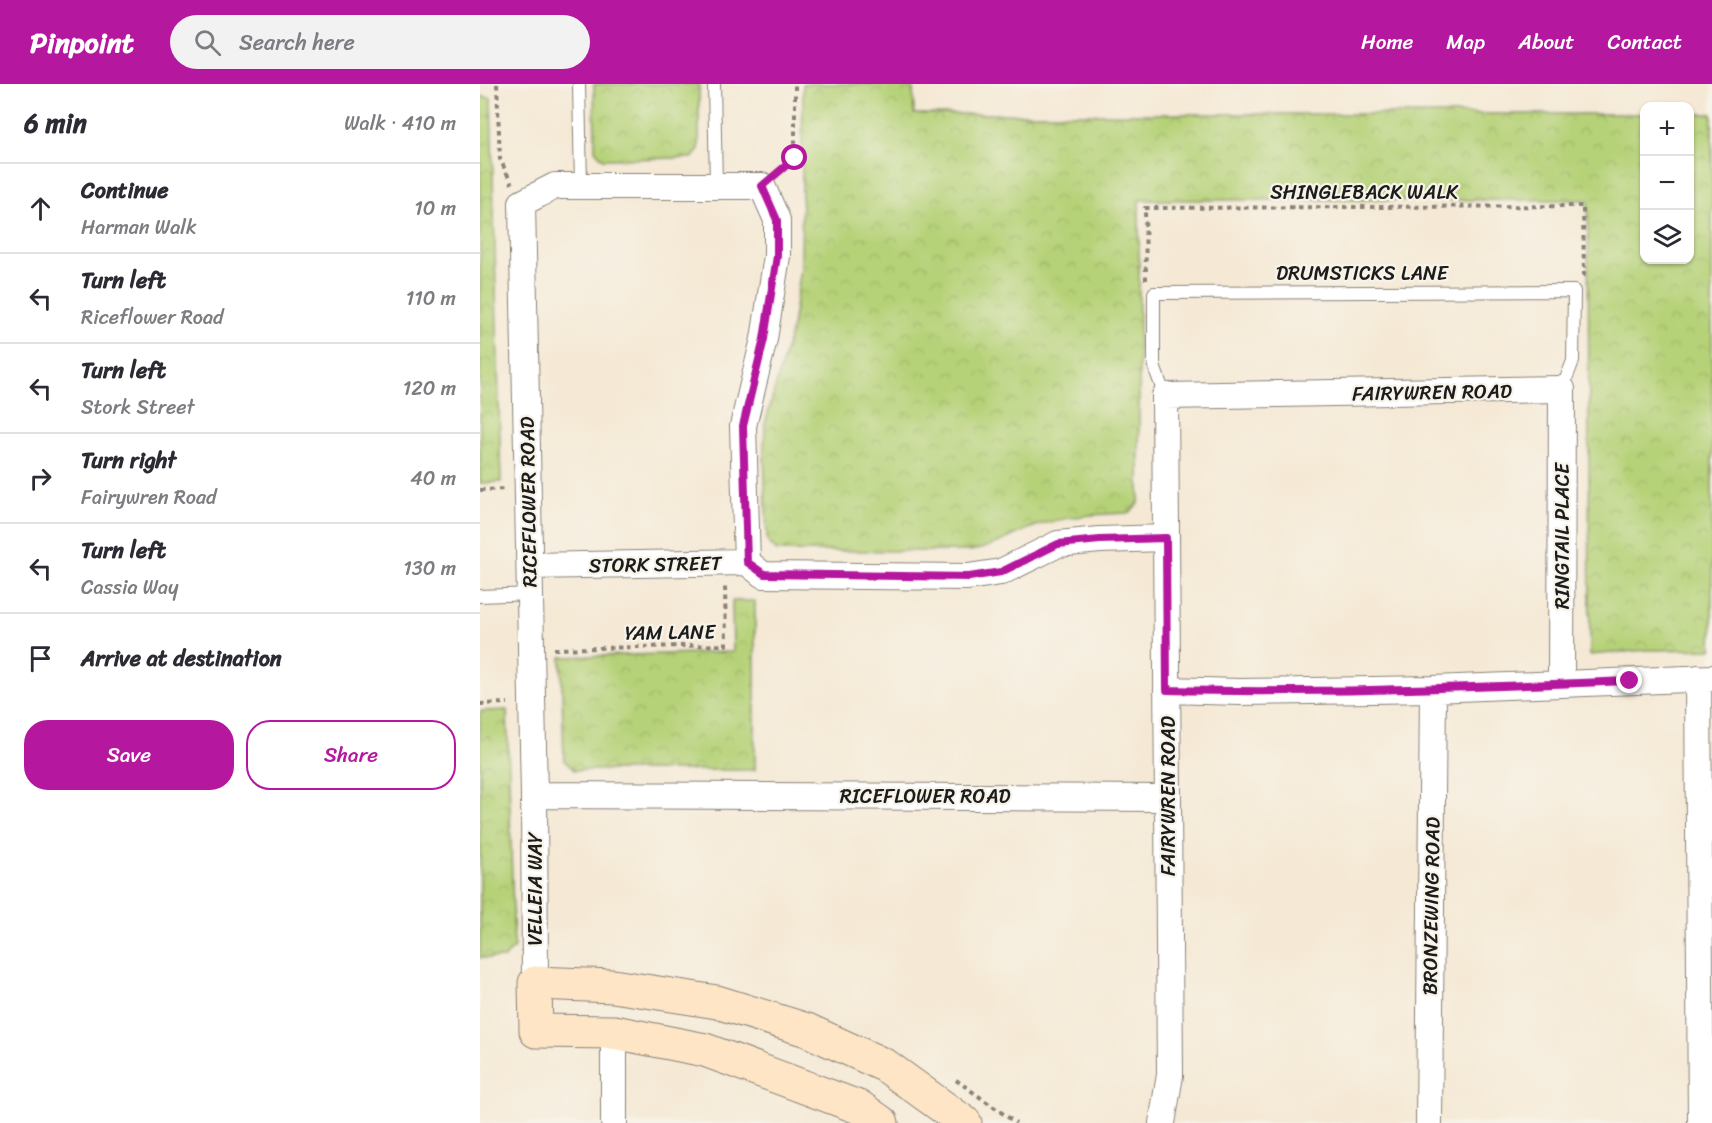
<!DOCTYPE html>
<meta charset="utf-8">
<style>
body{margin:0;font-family:Sriracha,sans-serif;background:#f2f2f3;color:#2b2b33}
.controls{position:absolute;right:18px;top:18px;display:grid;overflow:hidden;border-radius:12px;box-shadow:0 2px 4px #0004}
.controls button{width:54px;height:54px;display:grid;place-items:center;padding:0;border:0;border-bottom:2px solid #e1e1e2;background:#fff;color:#2b2b33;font:30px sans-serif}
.stop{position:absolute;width:18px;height:18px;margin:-14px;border:4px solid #b5179e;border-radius:50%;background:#fff}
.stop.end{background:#b5179e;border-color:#fff;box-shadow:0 2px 6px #0008}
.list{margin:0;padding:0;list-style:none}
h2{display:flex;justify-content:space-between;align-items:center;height:78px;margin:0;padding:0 24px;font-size:26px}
h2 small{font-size:20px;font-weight:400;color:#7c7c81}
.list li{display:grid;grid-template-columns:39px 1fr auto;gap:18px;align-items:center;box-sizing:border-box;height:90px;padding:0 24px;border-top:2px solid #e1e1e2}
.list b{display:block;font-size:22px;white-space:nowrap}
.list p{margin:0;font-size:20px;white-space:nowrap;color:#7c7c81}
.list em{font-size:20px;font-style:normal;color:#7c7c81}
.actions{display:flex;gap:12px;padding:18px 24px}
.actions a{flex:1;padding:14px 0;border:2px solid #b5179e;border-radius:24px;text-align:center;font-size:21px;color:#b5179e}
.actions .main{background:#b5179e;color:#fff}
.icon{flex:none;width:33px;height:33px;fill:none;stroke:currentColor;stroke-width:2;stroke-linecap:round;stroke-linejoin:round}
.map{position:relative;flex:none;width:1232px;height:1039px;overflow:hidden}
header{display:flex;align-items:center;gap:36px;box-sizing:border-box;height:84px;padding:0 30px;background:#b5179e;color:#fff}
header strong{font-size:28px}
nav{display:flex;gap:33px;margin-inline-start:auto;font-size:21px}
.search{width:420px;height:54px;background:#f2f2f3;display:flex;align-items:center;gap:15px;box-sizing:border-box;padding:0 21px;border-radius:33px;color:#7c7c81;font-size:22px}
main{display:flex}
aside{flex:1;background:#fff}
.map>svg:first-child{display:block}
</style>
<header>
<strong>Pinpoint</strong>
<div class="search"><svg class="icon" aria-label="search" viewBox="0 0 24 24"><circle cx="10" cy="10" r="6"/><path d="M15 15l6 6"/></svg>Search here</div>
<nav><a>Home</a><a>Map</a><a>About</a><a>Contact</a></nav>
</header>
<main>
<aside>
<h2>6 min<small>Walk · 410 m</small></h2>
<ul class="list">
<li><svg class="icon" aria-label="ahead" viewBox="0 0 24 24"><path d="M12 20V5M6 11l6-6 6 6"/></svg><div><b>Continue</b><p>Harman Walk</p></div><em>10 m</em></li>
<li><svg class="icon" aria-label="left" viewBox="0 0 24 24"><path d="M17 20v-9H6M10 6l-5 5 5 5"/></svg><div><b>Turn left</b><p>Riceflower Road</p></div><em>110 m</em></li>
<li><svg class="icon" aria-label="left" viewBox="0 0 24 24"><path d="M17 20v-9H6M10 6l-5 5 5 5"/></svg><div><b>Turn left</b><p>Stork Street</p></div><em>120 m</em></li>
<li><svg class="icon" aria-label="right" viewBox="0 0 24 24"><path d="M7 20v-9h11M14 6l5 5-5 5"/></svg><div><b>Turn right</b><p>Fairywren Road</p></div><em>40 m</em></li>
<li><svg class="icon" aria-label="left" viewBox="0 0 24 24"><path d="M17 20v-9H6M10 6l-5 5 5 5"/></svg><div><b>Turn left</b><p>Cassia Way</p></div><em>130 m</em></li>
<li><svg class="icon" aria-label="arrive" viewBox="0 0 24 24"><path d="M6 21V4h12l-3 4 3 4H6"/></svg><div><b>Arrive at destination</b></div></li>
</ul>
<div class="actions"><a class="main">Save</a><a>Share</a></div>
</aside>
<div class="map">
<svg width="1232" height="1039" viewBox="0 0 1232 1039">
<defs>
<pattern id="park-crowns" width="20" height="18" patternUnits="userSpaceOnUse" patternTransform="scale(1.5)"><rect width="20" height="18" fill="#b6d278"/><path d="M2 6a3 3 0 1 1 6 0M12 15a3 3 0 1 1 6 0" fill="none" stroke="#9cb467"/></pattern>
</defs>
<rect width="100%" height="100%" fill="#f7f3e8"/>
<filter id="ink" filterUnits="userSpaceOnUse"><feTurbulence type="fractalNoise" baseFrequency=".0167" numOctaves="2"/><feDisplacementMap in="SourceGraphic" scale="12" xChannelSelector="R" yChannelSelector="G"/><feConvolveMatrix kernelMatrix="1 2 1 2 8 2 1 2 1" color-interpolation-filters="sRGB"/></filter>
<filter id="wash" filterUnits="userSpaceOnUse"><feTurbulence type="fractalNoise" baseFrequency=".008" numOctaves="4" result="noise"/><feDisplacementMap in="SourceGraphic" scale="24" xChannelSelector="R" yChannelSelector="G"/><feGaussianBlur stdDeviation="1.35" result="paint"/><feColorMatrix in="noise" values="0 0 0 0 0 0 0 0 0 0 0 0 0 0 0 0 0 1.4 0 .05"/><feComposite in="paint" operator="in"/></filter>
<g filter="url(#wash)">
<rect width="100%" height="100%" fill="#f5e9d5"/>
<path fill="url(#park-crowns)" stroke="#69774a" stroke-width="1.5" d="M114 0H219V66L212 74 123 75 115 66Z
M323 0H433L434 30H1164V176H1210V30H1232V565L1168 566 1110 571 1108 116H659V419L649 429C617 430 587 432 556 442 533 450 514 464 489 467H297L287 457 284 367 285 340 312 243 321 184Z
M0 12 11 14 21 398 0 399Z
M252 517H275V686H94L84 676 81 573 253 568Z
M27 626 34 864 24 874H0V627Z"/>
</g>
<g filter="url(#ink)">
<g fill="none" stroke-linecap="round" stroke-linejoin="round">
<g stroke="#888278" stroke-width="14">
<path id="lane" d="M99 0 101 102
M234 0 236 102
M685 312 674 282V209L1094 207 1093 277 1082 305
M0 512 50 510"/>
</g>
<g stroke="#888278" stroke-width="28">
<path id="street" d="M267 478 263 342 284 255 297 172V136L282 102H75L42 119 54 711 688 714
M50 482 267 478 283 491 488 493 521 488 578 460 620 456 686 454
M1218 594 1221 1039
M687 606 760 608 953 605 1232 594
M54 711 55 899
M134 948V1039
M682 1039 690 991 685 312 1082 305 1081 600
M949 1039 953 605"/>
</g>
<g stroke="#888278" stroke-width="35">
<path id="secondary" d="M402 1039 381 1024 225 966 134 948 56 947 55 899 133 902 237 918 327 946 406 982 485 1039"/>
</g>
<path stroke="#888278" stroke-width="4" stroke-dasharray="4.5 4.5" stroke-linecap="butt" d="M17 0 20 75 32 100
M298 88 315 74V0
M666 196 665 124 1103 122 1104 191 1102 195
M0 406 26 405
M74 565 246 561 245 501
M0 620 28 619
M476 996 536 1039"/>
<use href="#lane" stroke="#fff" stroke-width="12"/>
<use href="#street" stroke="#fff" stroke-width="26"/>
<use href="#secondary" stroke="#fde5c5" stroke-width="33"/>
</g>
</g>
<g fill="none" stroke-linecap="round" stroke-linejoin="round" filter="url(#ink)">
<path stroke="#b5179e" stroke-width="8" d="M315 74 282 102 297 136V172L284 255 263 342 267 478 284 490 489 493 521 488 578 460 620 456 686 454 687 606C841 610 996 603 1150 597"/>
</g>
<g text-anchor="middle" stroke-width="4.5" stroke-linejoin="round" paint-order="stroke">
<g font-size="20" fill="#1c1c1c" stroke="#f7f3e8">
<text x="884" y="115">SHINGLEBACK WALK</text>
<text x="882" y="196">DRUMSTICKS LANE</text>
<text transform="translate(952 308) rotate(-1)" y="7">FAIRYWREN ROAD</text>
<text transform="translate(48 418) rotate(-91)" y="7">RICEFLOWER ROAD</text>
<text transform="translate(1082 452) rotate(-90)" y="7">RINGTAIL PLACE</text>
<text transform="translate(175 480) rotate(-1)" y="7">STORK STREET</text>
<text transform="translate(190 548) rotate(-1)" y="7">YAM LANE</text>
<text x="445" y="719">RICEFLOWER ROAD</text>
<text transform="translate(688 712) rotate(-90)" y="7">FAIRYWREN ROAD</text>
<text transform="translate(55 805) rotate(-90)" y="7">VELLEIA WAY</text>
<text transform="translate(951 822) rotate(-89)" y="7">BRONZEWING ROAD</text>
</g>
</g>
</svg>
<div class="controls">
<button>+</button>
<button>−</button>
<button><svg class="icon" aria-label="layers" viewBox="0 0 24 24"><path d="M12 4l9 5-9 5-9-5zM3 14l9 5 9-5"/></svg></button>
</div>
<div class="stop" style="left:315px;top:74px"></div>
<div class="stop end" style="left:1150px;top:597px"></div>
</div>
</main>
